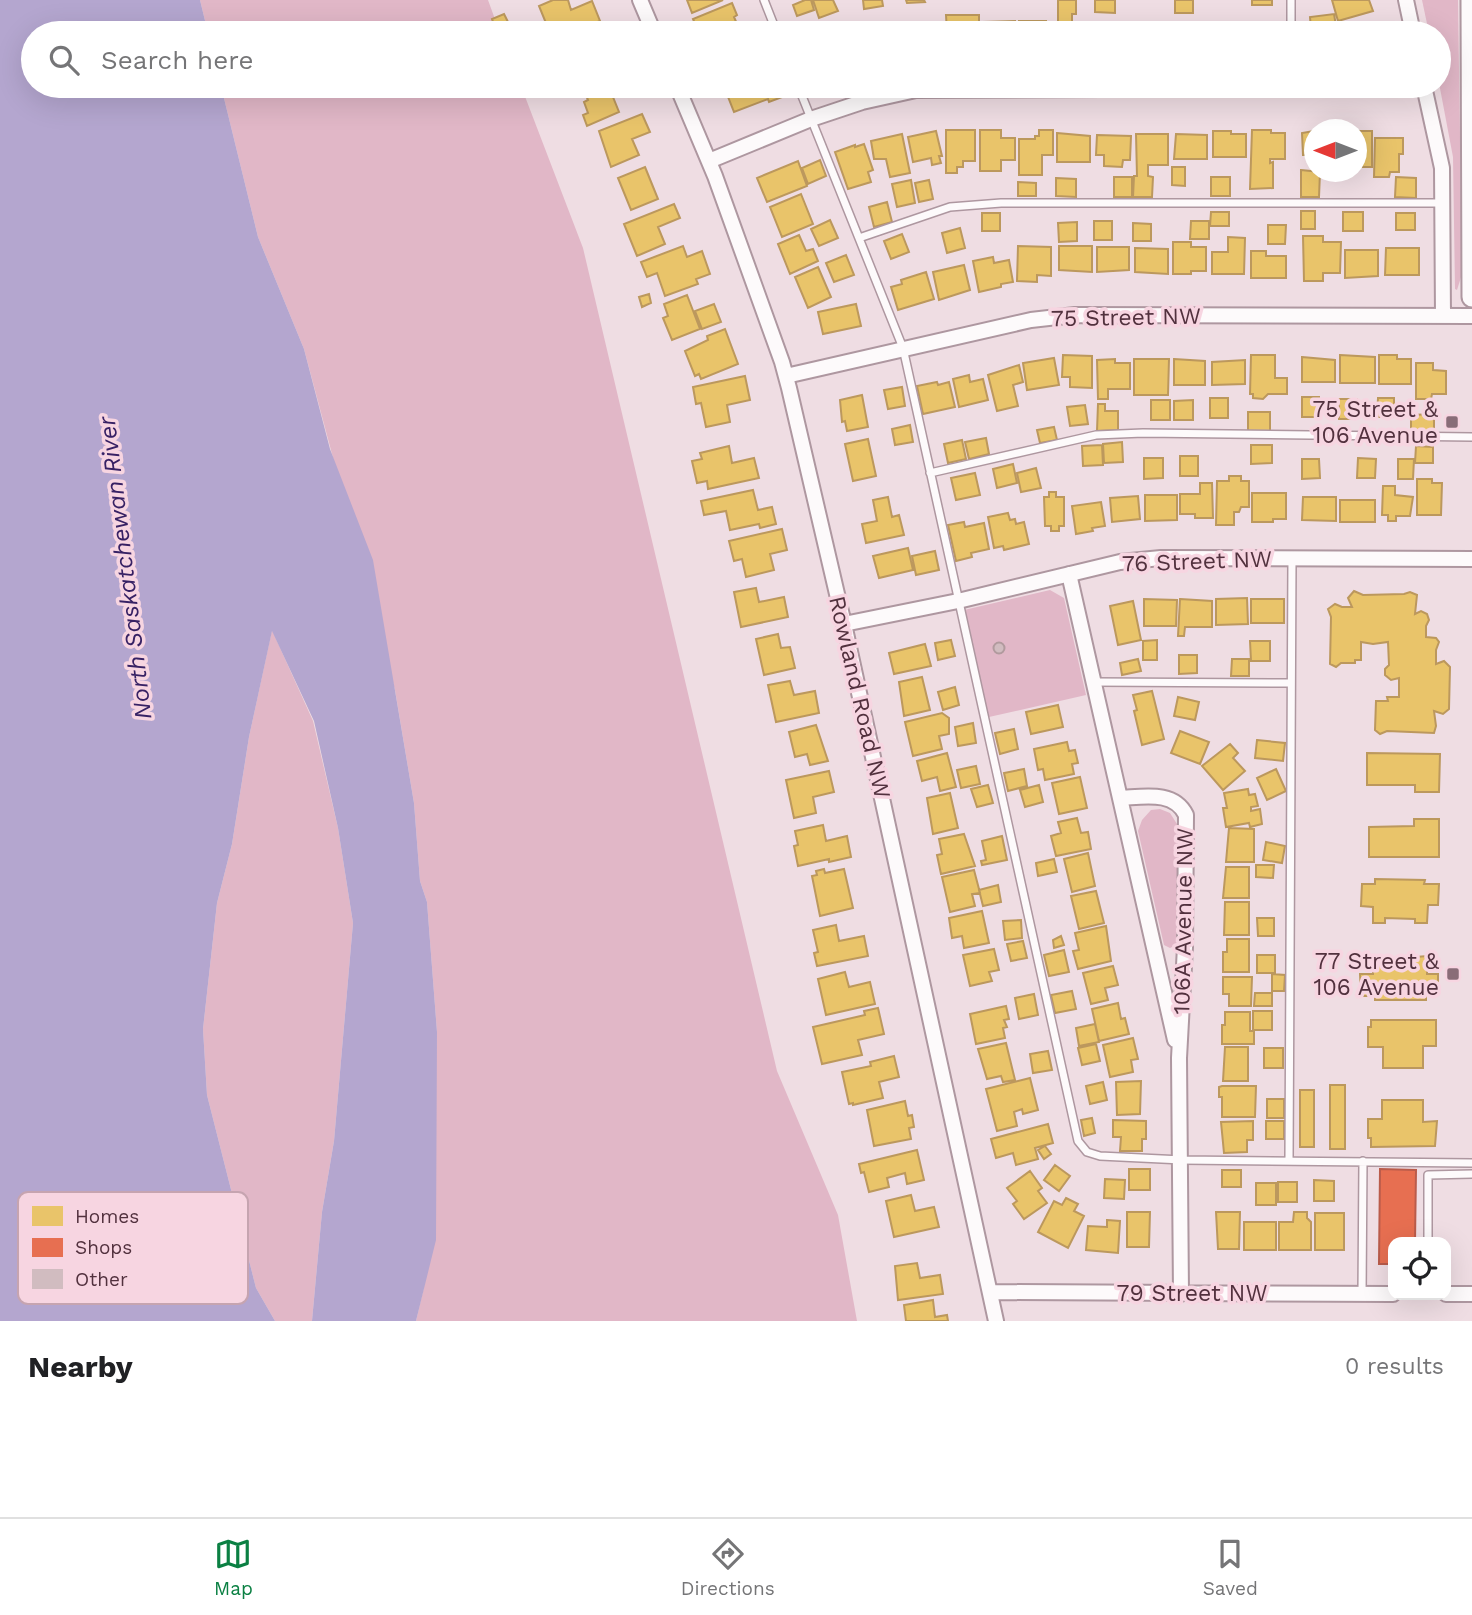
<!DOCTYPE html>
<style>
body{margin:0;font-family:"Work Sans",sans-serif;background:#f2f2f2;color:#202124}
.controls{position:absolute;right:21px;bottom:21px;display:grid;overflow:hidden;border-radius:14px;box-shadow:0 7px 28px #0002}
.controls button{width:63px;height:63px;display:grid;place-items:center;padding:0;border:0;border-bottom:2px solid #e0e0e0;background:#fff;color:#202124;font:35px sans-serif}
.compass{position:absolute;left:1304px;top:119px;width:63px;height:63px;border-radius:50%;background:#fff;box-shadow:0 7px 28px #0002;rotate:270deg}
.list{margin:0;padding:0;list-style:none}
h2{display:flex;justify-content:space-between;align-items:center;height:91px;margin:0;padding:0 28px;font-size:30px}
h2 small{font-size:23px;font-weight:400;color:#757577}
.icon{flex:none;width:38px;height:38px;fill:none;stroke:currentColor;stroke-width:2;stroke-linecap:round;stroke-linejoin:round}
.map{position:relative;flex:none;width:1472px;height:1321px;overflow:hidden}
.search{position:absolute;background:#fff;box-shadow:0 7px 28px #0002;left:21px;right:21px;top:21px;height:77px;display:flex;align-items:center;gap:18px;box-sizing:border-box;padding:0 24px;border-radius:38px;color:#757577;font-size:26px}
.sheet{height:196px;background:#fff}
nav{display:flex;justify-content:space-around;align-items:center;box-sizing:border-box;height:98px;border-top:2px solid #e0e0e0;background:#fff;font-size:19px;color:#757577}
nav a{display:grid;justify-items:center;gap:4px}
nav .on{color:#0b8043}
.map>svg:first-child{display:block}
</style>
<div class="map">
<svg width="1472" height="1321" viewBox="0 0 1472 1321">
<rect width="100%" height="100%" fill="#efdde3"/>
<path fill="#e1b7c7" d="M200 0H488L500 33H208Z
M1422 0H1458L1462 274 1457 290 1455 289 1453 157 1439 83V33H1429Z
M221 86H521L583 248 777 1071 838 1215 857 1321H416L424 1287 437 1032 427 902 420 881 414 803 395 690 304 349 258 237Z
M1050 590 1064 598 1086 695 989 717 964 610Z
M272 630 313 721 338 828 353 923 334 1141 322 1212 312 1321H275L256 1288 207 1095 203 1029 217 903 232 844 249 737Z
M1160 809 1170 813 1177 824V936L1176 945 1170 948 1164 945 1138 831 1142 820 1151 810Z"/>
<path fill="#b4a6cf" d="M0 0H200L208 33H33V86H221L258 237 304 349 330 449 373 560 414 803 420 881 427 902 437 1032 436 1240 416 1321H312L322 1212 334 1141 353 923 338 828 314 721 272 631 249 737 232 844 217 903 203 1029 207 1095 256 1288 275 1321H0Z"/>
<path fill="#e9c46a" stroke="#bc985d" stroke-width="2" d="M553 0H568L571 10 592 1 600 21 574 31 550 33 539 6Z
M687 0H723L692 13Z
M805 0H811L814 10 797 16 793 5Z
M813 0H833L838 11 819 18Z
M863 0H882L883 6 864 9Z
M906 0H924L925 2 907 3Z
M1058 0H1076V14H1072V21L1069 23 1090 25V33H1058Z
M1095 0H1115V13L1095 12Z
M1175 0H1193V13H1175Z
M1252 0H1272V5H1252Z
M1332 0H1369L1373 11 1338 21Z
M732 3 737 15 734 17 741 33H699L693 19Z
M504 14 508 22 495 27 492 19Z
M1334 14 1336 26 1311 29 1310 17Z
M946 15H979V33H947Z
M1015 21V33H983V22Z
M1019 21H1046V30H1054V33H1019Z
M911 22H940V33H911Z
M1135 22 1170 23V33H1135Z
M1096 23H1130V33H1096Z
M904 24 905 33H871L870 28Z
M1174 26H1209V33H1174Z
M1213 26H1247V33H1213Z
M1252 26H1286V33H1251Z
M1322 30H1377V33H1322Z
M590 86H631L632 90 613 97 619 112 587 126 583 115 588 113 584 102 588 100 583 88Z
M734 86H790L793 93 769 102 768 99 734 112 725 89Z
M642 114 650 132 632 139 639 155 611 167 599 131Z
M946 130H975V161H963V167H957V173H946Z
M980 130H1001V138H1015V160H1001V171H980Z
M1039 130H1053V155H1042V175H1019V139H1035V136H1039Z
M1252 130H1271V133H1285V159H1270V163L1273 162V188L1250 189Z
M936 131 942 156H939L941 163 932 165 931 158 913 162 908 137Z
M1213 131H1231V134H1246V157H1213Z
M1314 131V155H1303L1302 133Z
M1356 131H1372V167H1356Z
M1057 133 1090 136V162H1057Z
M902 134 910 173 890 177 886 159H874L871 141Z
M1136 134H1168V165H1148V176L1153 177 1152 197H1133L1134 176H1137Z
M1176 134 1207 135V159H1174Z
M1097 135 1131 136 1130 160H1123L1122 167 1104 166V155H1096Z
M1375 138H1403V154H1399V172H1390L1389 177H1374Z
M864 144 873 170 868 172 871 182 848 189 835 152 855 145V147Z
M820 160 826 176 808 184 802 168Z
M798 161 807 186 767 202 757 178Z
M645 167 658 199 631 210 618 178Z
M1172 167H1185V186L1172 185Z
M1301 170 1320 172 1319 197H1301Z
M1114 177H1132V197H1114Z
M1211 177H1230V196H1211Z
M1396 177 1416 178V198L1395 197Z
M1056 178 1076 179V197L1056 196Z
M911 180 915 203 897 207 892 184Z
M929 180 933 199 919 202 915 183Z
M1018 182 1036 183V196H1018Z
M801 194 813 224 782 237 770 207Z
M887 202 892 222 874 227 869 207Z
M674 204 680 218 658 227 665 244 637 256 624 224Z
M1301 211H1315V229H1301Z
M1211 212H1229V226H1210Z
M1343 212H1363V231H1343Z
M982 213H1000V231H982Z
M1396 213H1415V230H1396Z
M830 220 838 238 819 246 811 229Z
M1094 221H1112V240H1094Z
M1191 221H1209V239H1190Z
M1077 222V241L1059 242 1058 223Z
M1133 223 1151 224V241H1133Z
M1268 225H1286L1285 244H1268Z
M960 228 965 248 947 253 942 233Z
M902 234 909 252 891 259 884 241Z
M799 235 806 251 813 249 818 261 790 274 778 244Z
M1303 236H1323V242H1341L1340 273H1323V281H1304Z
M1228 237 1245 238 1244 274H1212V252H1228Z
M1173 242H1191V247H1206V271H1191V274H1173Z
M683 246 687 257 702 251 710 274 696 279 698 284 665 296 657 273 647 277 641 262Z
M1018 246 1051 247V276L1037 275V282L1017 281Z
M1059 246H1092V272L1059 270Z
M1097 247H1129V270L1097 272Z
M1135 248 1168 249V274L1135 272Z
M1386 248H1419V275H1385Z
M1345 250H1378V276L1345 278Z
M1251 251H1266V256H1286V278H1251Z
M846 255 854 275 834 282 826 263Z
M993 257 994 263 1009 260 1013 282 1001 284V287L979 292 973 261Z
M964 265 970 290 939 300 933 272Z
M818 267 831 297 808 308 795 277Z
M926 272 934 299 898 310 891 287 902 284 901 280Z
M649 294 651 303 642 307 639 297Z
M687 295 700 329 672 340 663 318 668 316 664 304Z
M714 304 721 322 702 329 695 311Z
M856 304 861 326 823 334 818 312Z
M725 329 738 364 701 379 699 374 695 376 685 351 708 340 707 336Z
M1063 355 1092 356V388L1070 387V377H1062Z
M1251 355H1275V378H1287V394H1268L1263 399 1253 398V394H1250Z
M1340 355 1375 357V383H1340Z
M1379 355H1397V359H1411V384H1379Z
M1302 357 1335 360V382H1302Z
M1054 358 1059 385 1027 390 1023 363Z
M1115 359V363H1130V389H1108V399H1098L1097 360Z
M1134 359H1169L1168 395H1134Z
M1174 359 1205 361V385H1174Z
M1245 360V384L1212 385V362Z
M1416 363H1433V370L1446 371V394H1432L1431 399H1416Z
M1019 365 1023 382 1013 385 1018 406 997 411 988 375Z
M969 375 970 382 983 379 988 400 959 407 953 379Z
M745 376 750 400 727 405 730 422 706 427 701 403 696 404 693 387Z
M937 382 938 385 949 382 955 407 923 414 917 386Z
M902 387 905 406 888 409 884 390Z
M862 395 868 427 847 431 845 421 842 422 840 400Z
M1302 397H1319V417H1302Z
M1210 398H1228V418H1210Z
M1378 398H1394V417H1377Z
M1339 399H1357V419H1339Z
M1151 400H1170V420H1151Z
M1193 400V420H1174V401Z
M1098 404H1105V411H1118V430L1097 431Z
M1085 405 1088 424 1070 426 1067 407Z
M1248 412H1270V432H1248Z
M1434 414V431H1411V415Z
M910 425 913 442 895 445 892 429Z
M1054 427 1057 440 1040 443 1037 430Z
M986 438 989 454 969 459 965 442Z
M868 439 876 476 853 481 845 444Z
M962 440 966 459 948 463 944 444Z
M1122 442 1123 462 1104 463 1103 444Z
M1102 445 1103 465 1083 466 1082 446Z
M1251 445H1272V463L1251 464Z
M729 446 732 463 754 458 759 478 708 489 707 481 697 483 692 461 702 459 700 453Z
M1416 446 1433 447V463H1415Z
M1180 456H1198V476H1180Z
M1144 458H1163V478L1144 479Z
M1358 458 1376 459 1375 478H1357Z
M1302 459H1319L1320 478 1302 479Z
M1398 459H1414L1413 479H1398Z
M1013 464 1017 483 997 488 993 469Z
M1036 468 1041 488 1021 492 1017 473Z
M975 473 980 495 956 500 951 478Z
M1229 476H1241V481H1249V507H1241L1239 512H1234V525H1216L1217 481H1229Z
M1417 479H1432V483H1442L1441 515H1417Z
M1200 483H1212L1213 518H1195V514H1180V494H1200Z
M1383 486H1395V495L1413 497 1410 516H1396V521H1388V515H1382Z
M753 490 758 510 772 507 776 524 760 528 759 524 730 530 726 511 704 515 701 501Z
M1049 492H1056V497H1064V526H1059V531H1051V526H1045L1044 497H1049Z
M1252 493H1286V519H1273V522H1252Z
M1145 495H1177V520L1145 521Z
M1138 496 1140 519 1112 522 1110 498Z
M888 497 892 517 899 515 904 535 866 543 862 524 877 521 873 500Z
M1303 497H1336V521L1302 520Z
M1340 500H1375V522H1340Z
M1101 502 1105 526 1092 528 1093 531 1076 534 1072 506Z
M1008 513 1010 520 1015 519 1016 524 1024 522 1029 544 1004 550 1003 546 994 548 988 517Z
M964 522 965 527 984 523 989 549 971 553 972 557 956 561 948 525Z
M782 529 787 550 770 554 774 570 746 577 742 559 734 561 729 541Z
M908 548 913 570 879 578 873 556Z
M935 551 939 570 916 575 912 556Z
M756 588 759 602 784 597 788 617 741 627 734 592Z
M1354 591 1363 595 1404 594 1410 592 1417 595 1415 614 1421 611 1427 614 1429 620 1426 626V637L1436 638 1439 642 1436 650V664L1444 661 1450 667 1449 709 1443 714 1434 711 1436 726 1434 733 1387 731 1380 734 1375 730 1376 701H1388L1387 697H1399V678L1391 680 1385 675V669L1389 665 1388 642 1373 644 1361 642V660H1355V663H1341L1336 667 1330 664 1331 617 1328 609 1335 604 1342 607H1352L1348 598Z
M1247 598 1248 624 1216 625V599Z
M1144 599 1177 600 1176 626H1144Z
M1180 599 1212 601V627H1185L1184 636H1178Z
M1251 599H1284V623H1251Z
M1133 601 1141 640 1118 645 1110 606Z
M778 634 781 648 790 647 795 668 764 675 756 639Z
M951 640 955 656 938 660 935 643Z
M1157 640V660H1143V641Z
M1250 641H1270V661H1251Z
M925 644 931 666 894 674 889 653Z
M1179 655H1197V673L1179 674Z
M1138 659 1141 671 1122 675 1120 663Z
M1232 659H1249V676H1231Z
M922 677 930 710 904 716 899 682Z
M790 681 794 695 815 691 819 713 776 722 768 685Z
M955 687 959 705 943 710 938 692Z
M1152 691 1164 739 1142 745 1134 711 1137 710 1133 695Z
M1178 697 1199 702 1195 720 1174 716Z
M1058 705 1063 727 1031 734 1026 712Z
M942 713 949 718V734L939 736 942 749 913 756 905 722Z
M973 723 976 743 958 746 955 727Z
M816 725 828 761 810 765 807 754 795 757 789 732Z
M1014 729 1018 749 1000 754 995 733Z
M1180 731 1209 742 1200 764 1171 753Z
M1257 740 1285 743 1283 761 1255 758Z
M1067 742 1069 751 1075 750 1078 763 1072 764 1074 774 1045 780 1043 769 1038 770 1034 749Z
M1230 744 1238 753 1233 758 1245 771 1223 790 1202 766Z
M947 753 956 787 940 791 937 777 922 781 917 761Z
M1367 753 1440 754 1439 792H1415V785H1367Z
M976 766 980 784 961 788 957 770Z
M1024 769 1027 786 1008 791 1004 773Z
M1276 769 1286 791 1267 800 1257 778Z
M829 771 834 792 813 797 816 813 794 818 786 780Z
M1080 777 1087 808 1059 814 1052 783Z
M988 785 993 803 977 807 971 789Z
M1039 785 1043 802 1025 807 1020 790Z
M1248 789 1249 795 1255 794 1258 806 1251 807V811L1260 809 1262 824 1250 827 1249 823 1226 827 1223 808H1227L1224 793Z
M950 793 958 828 933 834 927 798Z
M1077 818 1081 833 1088 832 1091 849 1056 856 1051 836 1061 833 1058 822Z
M1414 819H1439V857H1369V827L1414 826Z
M823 825 826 841 847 836 851 857 829 862V859L798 866 794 846 798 845 795 831Z
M1229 828 1254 829V862H1226Z
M964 834 975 866 941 874 937 855 942 854 939 839Z
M1002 836 1007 860 982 865 981 861 986 860 982 841Z
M1266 842 1285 846 1282 863 1263 860Z
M1088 853 1095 886 1072 892 1064 859Z
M1054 859 1057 872 1038 876 1036 863Z
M1256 865H1274L1273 878 1256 877Z
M1226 867H1249V898H1223Z
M824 869 825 873 844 869 853 908 820 916 812 876 817 875 816 871Z
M974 870 980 893 972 894 975 906 950 912 942 877Z
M1375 879 1425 880 1424 884H1439L1438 905H1428L1427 923H1415V919L1385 918V923H1373V907L1361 906 1362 884H1375Z
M998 885 1001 902 983 906 979 890Z
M1096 891 1104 923 1079 929 1071 896Z
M1225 902H1249V935H1224Z
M982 911 989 943 964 948 962 936 952 938 949 918Z
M1257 918H1274V936H1258Z
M1021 920 1022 938 1005 940 1003 921Z
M836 925 839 941 864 936 868 956 817 966 814 953 818 952 813 930Z
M1106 926 1111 961 1078 969 1073 951 1079 950 1075 933Z
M1061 936 1064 945 1054 948 1053 940Z
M1227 939H1249V972H1223V952H1227Z
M1023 941 1027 958 1011 961 1007 944Z
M994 949 999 970 989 972 992 981 970 986 963 955Z
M1064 950 1069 972 1049 976 1044 955Z
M1257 955H1275V973H1257Z
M1427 956V974H1438V995H1426V1000H1375V996H1361L1360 974H1373V957H1385V960H1416V957Z
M1113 966 1118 985 1105 988 1108 1000 1091 1004 1083 973Z
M845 972 849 987 870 982 875 1004 826 1015 818 979Z
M1272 974 1285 975 1284 991H1272Z
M1223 977H1252L1251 1006H1229V994H1223Z
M1072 991 1076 1009 1055 1013 1051 995Z
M1255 993H1272V1006H1254Z
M1034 994 1038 1015 1019 1019 1015 998Z
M1118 1003 1121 1019 1125 1018 1129 1034 1099 1041 1092 1009Z
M1006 1006 1009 1019 1004 1020 1007 1027 1003 1028 1005 1038 976 1044 970 1014Z
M878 1008 884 1034 858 1040 862 1055 822 1064 813 1027 865 1015 864 1011Z
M1253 1011H1272V1030H1253Z
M1225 1012H1250V1031H1254V1044H1222V1025H1225Z
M1371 1020H1436V1046H1423V1068H1383V1047H1368V1027H1371Z
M1095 1024 1099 1042 1079 1046 1076 1028Z
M1133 1038 1138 1059 1131 1060 1133 1072 1110 1077 1103 1045Z
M1006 1043 1015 1080 1003 1082 1001 1076 987 1079 978 1049Z
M1096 1044 1100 1061 1082 1065 1078 1048Z
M1225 1047H1248V1081H1223Z
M1264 1048H1283V1068H1264Z
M1048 1051 1052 1070 1033 1073 1030 1054Z
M894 1056 899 1077 879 1082 883 1098 853 1105V1103L849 1104 842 1072 871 1066 870 1062Z
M1030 1078 1038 1110 1023 1114 1022 1109 1014 1112 1017 1126 997 1131 986 1089Z
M1141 1081 1140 1114 1117 1115 1116 1082Z
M1103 1082 1107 1100 1090 1104 1086 1086Z
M1330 1085H1345V1149H1330Z
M1222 1086H1256L1255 1117H1222V1097H1219V1087Z
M1300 1090H1314V1147H1300Z
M1267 1099H1284V1118H1267Z
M1382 1100H1423V1122L1437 1121 1435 1146 1371 1147V1138H1368V1119H1382Z
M905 1101 908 1116 912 1115 914 1127 909 1128 911 1139 874 1146 867 1110Z
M1092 1118 1095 1133 1084 1136 1081 1120Z
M1113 1120 1146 1121V1139H1142V1151H1120L1121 1137H1113Z
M1253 1121V1140H1247V1152L1224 1153 1221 1122Z
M1266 1121H1284V1139H1266Z
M1048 1124 1053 1143 1035 1148 1038 1159 1016 1165 1013 1153 996 1158 991 1139Z
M1045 1146 1051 1154 1044 1159 1038 1150Z
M917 1150 924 1180 907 1184 905 1173 887 1178 889 1187 869 1192 864 1172 861 1173 859 1164Z
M1055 1165 1070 1176 1059 1191 1044 1180Z
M1129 1169H1150V1190H1129Z
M1222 1170H1241V1187H1222Z
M1030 1171 1042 1188 1038 1191 1047 1203 1024 1219 1013 1204 1017 1201 1007 1188Z
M1105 1179 1125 1180 1124 1199 1104 1198Z
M1314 1180 1334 1181V1201H1314Z
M1278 1182H1297V1202H1278Z
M1256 1183H1276V1205H1256Z
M911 1195 915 1211 934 1207 939 1227 894 1237 886 1201Z
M1066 1198 1078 1204 1074 1211 1084 1216 1068 1248 1038 1232 1054 1201 1062 1205Z
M1127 1212H1150L1149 1247H1127Z
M1216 1212H1240L1239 1249H1218Z
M1294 1212H1307V1218L1311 1222V1250H1279V1222H1293Z
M1315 1213H1344V1250H1315Z
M1107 1220 1120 1221 1118 1253 1086 1250 1088 1226 1107 1227Z
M1244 1222H1276V1250H1244Z
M917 1263 920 1278 940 1275 943 1294 898 1300 895 1266Z
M933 1300 935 1317 947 1315 948 1321H906L904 1305Z"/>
<path fill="#e76f51" stroke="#ba5c4b" stroke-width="2" d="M1380 1169 1416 1170 1415 1242H1393V1264H1379Z"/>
<path fill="#d1bcc0" stroke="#b19a9e" stroke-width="2" d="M993.5 648a5.5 5.5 0 1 1 11 0a5.5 5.5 0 1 1-11 0Z"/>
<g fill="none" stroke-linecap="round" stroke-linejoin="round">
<g stroke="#ae97a0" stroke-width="10">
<path id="lane" d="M764 0 777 33
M1291 0V33
M798 86 903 348 1078 1141 1087 1152 1100 1156 1182 1160 1472 1163
M859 238 950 207 1001 203H1443
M930 473 1096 435 1143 433 1472 437
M1094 682 1291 683
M1289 1160 1292 559
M1428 1242V1175L1472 1174
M1362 1294 1363 1161"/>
</g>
<g stroke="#ae97a0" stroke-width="18">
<path id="street" d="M640 0 654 33
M1406 0 1413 33
M677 86 715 176 782 362 789 388 844 624 996 1321
M1424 86 1442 168 1443 316
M709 161 811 119 862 102 916 90 1424 87
M786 376 1031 320 1075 315 1472 316
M1069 574 1175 1040
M844 624 958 601 1120 562 1161 558 1472 559
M1120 798C1143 797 1174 790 1186 815L1185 947 1179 1058 1181 1294
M991 1292 1393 1294
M1446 1294H1472"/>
</g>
<g stroke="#ae97a0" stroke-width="23">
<path id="secondary" d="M1471 0 1472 297"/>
</g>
<use href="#lane" stroke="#fdfafb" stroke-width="7"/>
<use href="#street" stroke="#fdfafb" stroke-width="14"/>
<use href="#secondary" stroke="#fdfafb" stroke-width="19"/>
</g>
<g fill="#896d78" stroke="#f7d5e1" stroke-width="2.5">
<rect x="1445" y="415" width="14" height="14" rx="3.5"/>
<rect x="1446" y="967" width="14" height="14" rx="3.5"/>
</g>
<g text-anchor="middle" stroke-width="7" stroke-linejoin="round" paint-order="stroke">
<g font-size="23" fill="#52313e" stroke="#f7d5e1">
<text transform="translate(1126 317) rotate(-1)" y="8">75 Street NW</text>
<text transform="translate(1197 561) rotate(-2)" y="8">76 Street NW</text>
<text transform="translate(860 697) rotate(77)" y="8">Rowland Road NW</text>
<text transform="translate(1183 921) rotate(-89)" y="8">106A Avenue NW</text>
<text x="1192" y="1301">79 Street NW</text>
</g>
<g font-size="23" fill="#52313e" stroke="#f7d5e1" text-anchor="end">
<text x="1438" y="417">75 Street &amp;<tspan x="1438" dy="26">106 Avenue</tspan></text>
<text x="1439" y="969">77 Street &amp;<tspan x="1439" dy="26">106 Avenue</tspan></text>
</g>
<g font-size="24" font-style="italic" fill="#372164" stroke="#f7d5e1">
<text transform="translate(125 568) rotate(-97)" y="8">North Saskatchewan River</text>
</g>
</g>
<rect x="18" y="1192" width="230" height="112" rx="10" fill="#f7d5e1" stroke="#c6a4b0" stroke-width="2"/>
<rect x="32" y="1206" width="31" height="20" fill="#e9c46a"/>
<rect x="32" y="1238" width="31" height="19" fill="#e76f51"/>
<rect x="32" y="1269" width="31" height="20" fill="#d1bcc0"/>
<g font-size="19" fill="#52313e">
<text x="75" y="1223">Homes</text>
<text x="75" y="1254">Shops</text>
<text x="75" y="1286">Other</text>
</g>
</svg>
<div class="controls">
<button><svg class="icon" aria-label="locate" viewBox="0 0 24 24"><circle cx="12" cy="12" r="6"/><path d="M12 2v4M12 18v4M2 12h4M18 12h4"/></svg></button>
</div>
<svg class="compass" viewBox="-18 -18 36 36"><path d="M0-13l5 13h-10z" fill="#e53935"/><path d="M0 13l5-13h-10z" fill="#757577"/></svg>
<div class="search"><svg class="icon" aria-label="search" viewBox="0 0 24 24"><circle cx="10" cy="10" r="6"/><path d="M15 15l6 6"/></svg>Search here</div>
</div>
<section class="sheet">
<h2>Nearby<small>0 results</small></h2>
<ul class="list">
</ul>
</section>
<nav>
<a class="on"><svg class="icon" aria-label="map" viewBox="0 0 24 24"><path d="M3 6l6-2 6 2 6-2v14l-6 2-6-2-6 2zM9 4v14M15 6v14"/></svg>Map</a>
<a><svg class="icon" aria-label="directions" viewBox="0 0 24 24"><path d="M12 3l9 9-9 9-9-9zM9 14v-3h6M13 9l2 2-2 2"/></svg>Directions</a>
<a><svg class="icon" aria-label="saved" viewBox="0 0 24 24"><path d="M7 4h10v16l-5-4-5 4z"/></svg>Saved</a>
</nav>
